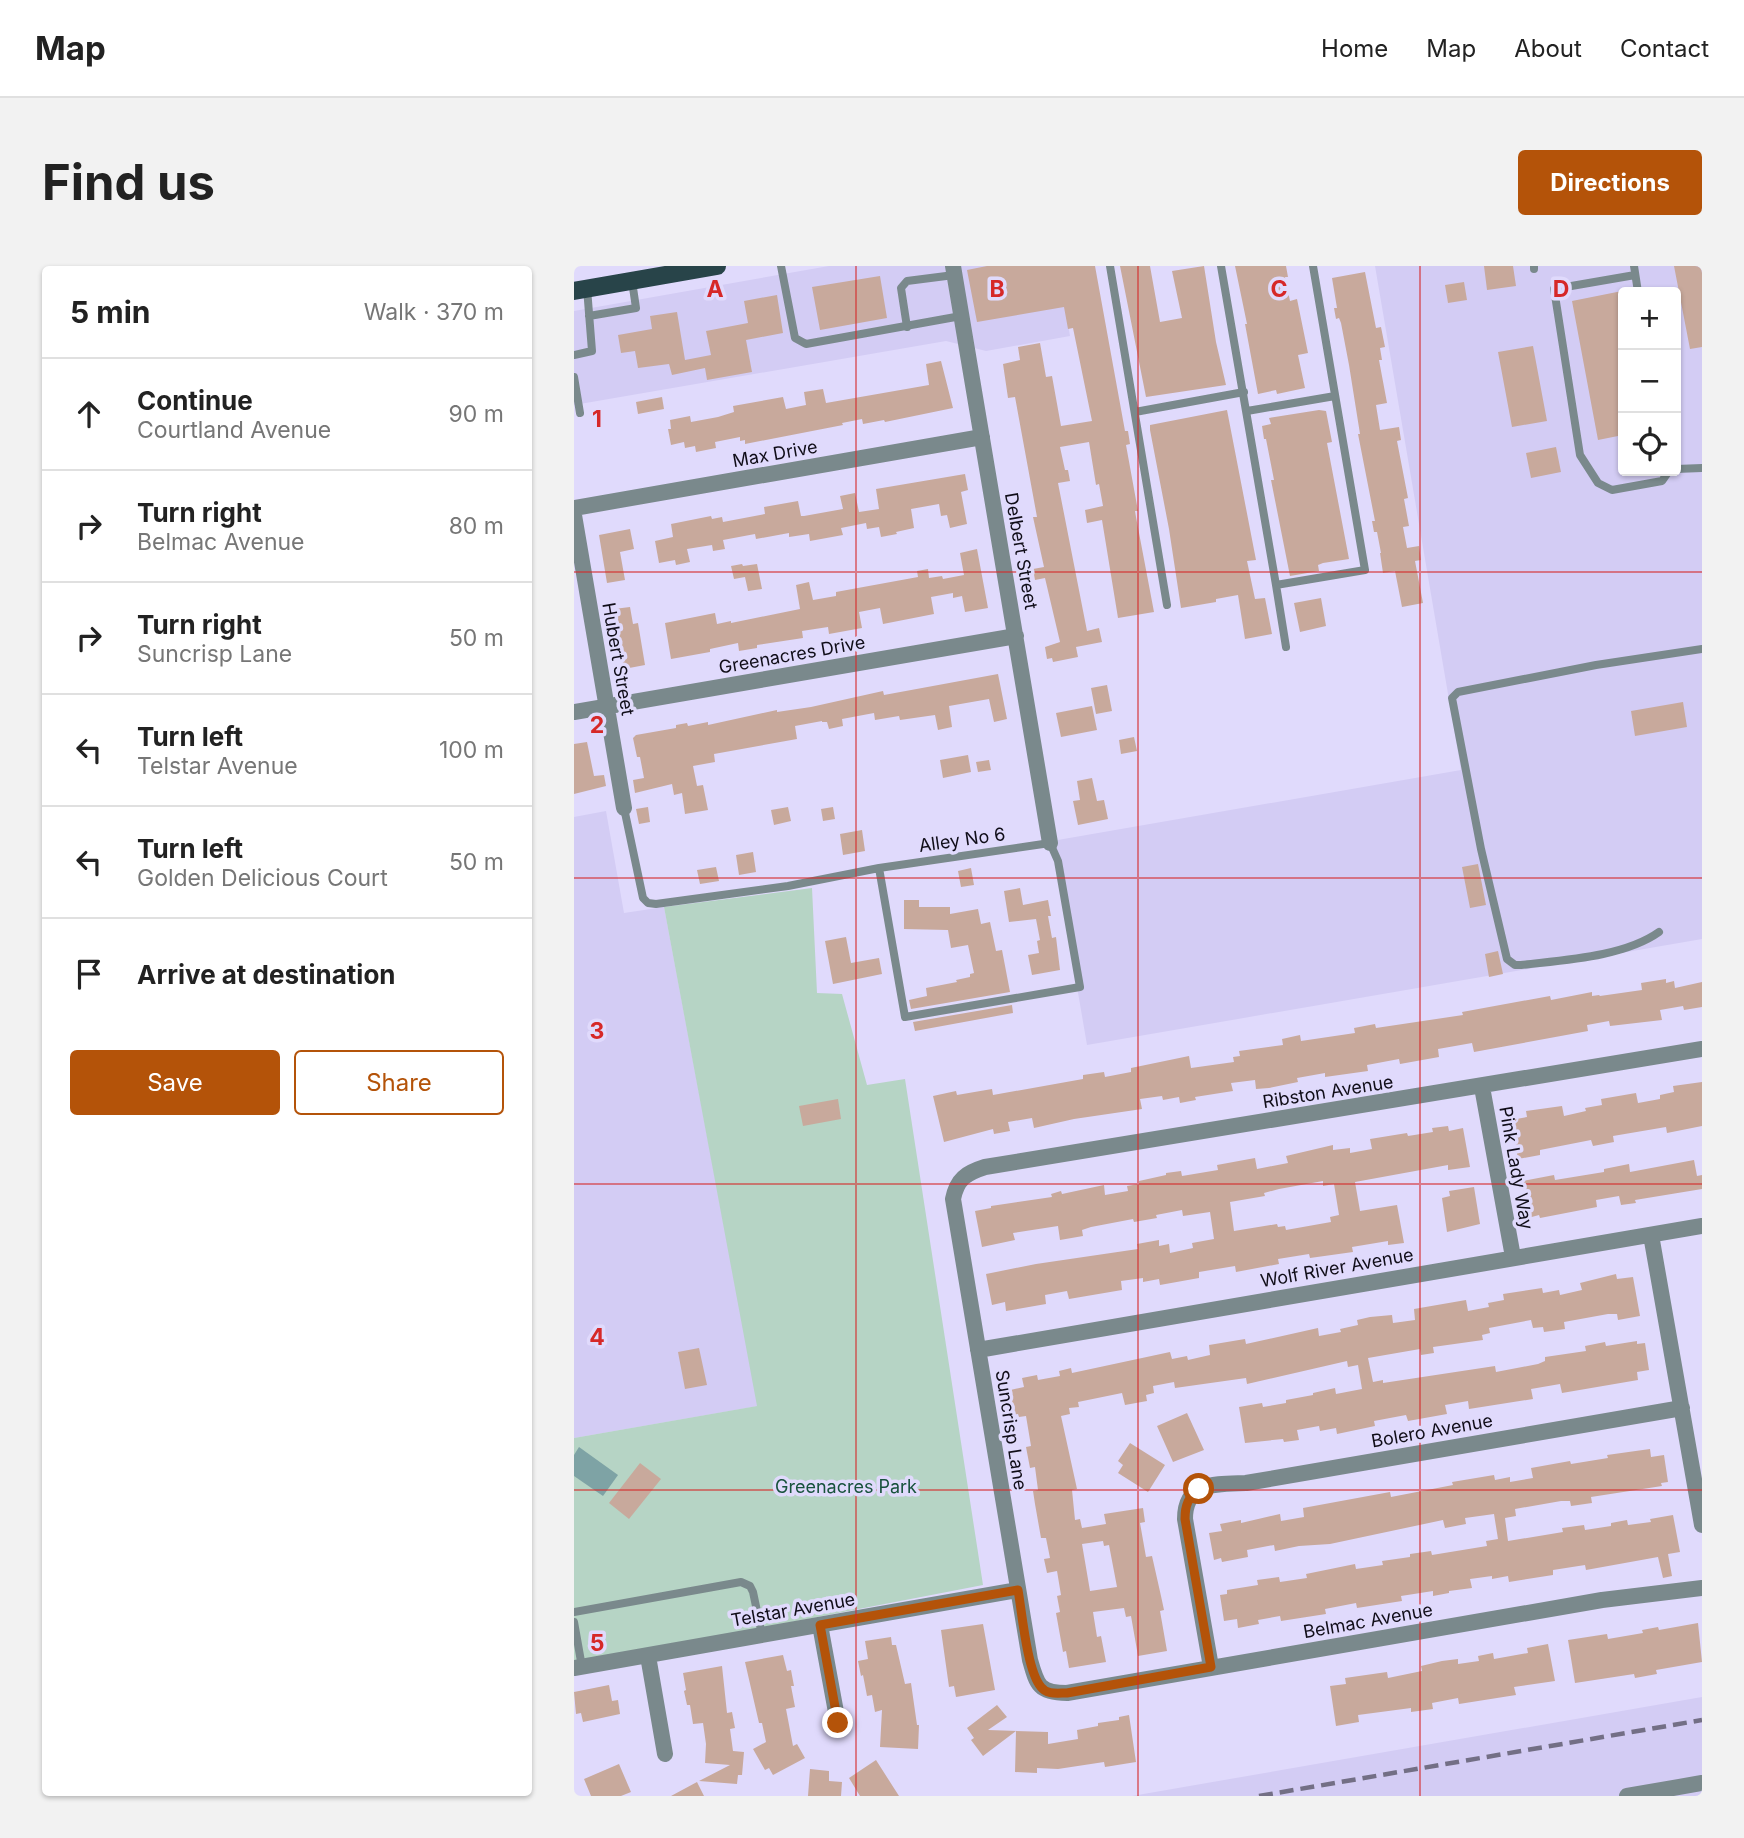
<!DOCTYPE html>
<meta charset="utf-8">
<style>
body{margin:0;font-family:Inter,sans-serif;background:#f2f2f2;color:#222}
.controls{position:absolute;right:21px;top:21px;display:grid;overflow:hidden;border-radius:7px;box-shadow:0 2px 5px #0004}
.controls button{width:63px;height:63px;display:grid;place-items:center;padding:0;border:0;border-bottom:2px solid #e0e0e0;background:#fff;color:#222;font:35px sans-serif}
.stop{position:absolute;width:21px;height:21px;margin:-16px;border:5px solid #b45309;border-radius:50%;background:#fff}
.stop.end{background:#b45309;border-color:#fff;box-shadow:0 2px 7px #0008}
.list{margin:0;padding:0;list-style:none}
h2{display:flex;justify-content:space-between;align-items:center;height:91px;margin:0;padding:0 28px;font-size:30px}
h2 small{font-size:23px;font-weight:400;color:#767676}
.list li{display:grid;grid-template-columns:46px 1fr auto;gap:21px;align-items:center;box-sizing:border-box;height:112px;padding:0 28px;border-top:2px solid #e0e0e0}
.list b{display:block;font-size:26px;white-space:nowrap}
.list p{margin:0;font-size:23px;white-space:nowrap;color:#767676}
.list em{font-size:23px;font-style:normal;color:#767676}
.actions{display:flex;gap:14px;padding:21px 28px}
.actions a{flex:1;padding:16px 0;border:2px solid #b45309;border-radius:7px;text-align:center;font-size:24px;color:#b45309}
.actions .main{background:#b45309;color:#fff}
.icon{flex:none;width:38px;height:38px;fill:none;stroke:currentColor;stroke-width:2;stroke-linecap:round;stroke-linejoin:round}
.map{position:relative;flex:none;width:1128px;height:1530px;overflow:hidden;border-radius:7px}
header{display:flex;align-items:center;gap:42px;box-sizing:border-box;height:98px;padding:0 35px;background:#fff;border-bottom:2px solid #e0e0e0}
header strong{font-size:33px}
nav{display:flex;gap:38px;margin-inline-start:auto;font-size:24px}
.intro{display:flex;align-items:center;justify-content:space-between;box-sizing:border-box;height:168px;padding:0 42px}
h1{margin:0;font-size:49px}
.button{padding:18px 32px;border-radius:7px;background:#b45309;color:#fff;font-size:24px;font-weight:700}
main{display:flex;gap:42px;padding:0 42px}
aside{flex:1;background:#fff;border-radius:7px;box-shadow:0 2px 5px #0004}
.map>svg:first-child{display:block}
</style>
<header>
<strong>Map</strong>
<nav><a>Home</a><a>Map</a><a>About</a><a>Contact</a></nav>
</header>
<div class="intro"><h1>Find us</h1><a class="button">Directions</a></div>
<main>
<aside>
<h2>5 min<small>Walk · 370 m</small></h2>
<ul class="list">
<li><svg class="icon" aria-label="ahead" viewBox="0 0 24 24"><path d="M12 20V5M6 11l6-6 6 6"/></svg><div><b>Continue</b><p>Courtland Avenue</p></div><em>90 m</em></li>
<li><svg class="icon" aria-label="right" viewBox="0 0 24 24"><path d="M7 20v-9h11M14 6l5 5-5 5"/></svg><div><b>Turn right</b><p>Belmac Avenue</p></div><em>80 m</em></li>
<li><svg class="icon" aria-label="right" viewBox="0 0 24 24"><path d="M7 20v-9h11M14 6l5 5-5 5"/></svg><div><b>Turn right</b><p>Suncrisp Lane</p></div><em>50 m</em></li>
<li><svg class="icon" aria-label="left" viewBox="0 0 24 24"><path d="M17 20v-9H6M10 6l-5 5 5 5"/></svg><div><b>Turn left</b><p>Telstar Avenue</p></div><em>100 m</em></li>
<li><svg class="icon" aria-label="left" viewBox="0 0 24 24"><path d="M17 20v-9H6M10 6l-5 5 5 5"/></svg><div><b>Turn left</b><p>Golden Delicious Court</p></div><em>50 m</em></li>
<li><svg class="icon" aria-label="arrive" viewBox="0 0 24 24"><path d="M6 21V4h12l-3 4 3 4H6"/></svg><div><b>Arrive at destination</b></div></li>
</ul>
<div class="actions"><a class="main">Save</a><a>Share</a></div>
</aside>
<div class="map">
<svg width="1128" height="1530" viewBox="0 0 1128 1530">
<rect width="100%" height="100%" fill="#e0dafc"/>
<path fill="#d3ccf4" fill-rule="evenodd" d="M255 0H484L496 70 412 85 372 75 0 139V45Z
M801 0H1128V673L513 779 478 575 887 504ZM1049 26H1102V205H1049Z
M32 545 50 647 90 641 184 1140 0 1172V551Z
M1128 1431V1530H558Z"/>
<path fill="#b6d4c5" d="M238 622 243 727 268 728 293 819 331 813 409 1319 0 1398V1172L183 1140 90 641Z"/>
<path fill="#7ea3a5" d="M5 1181 44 1209 29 1230 0 1210V1189Z"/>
<path fill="#c8a99c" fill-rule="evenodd" d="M413 0H521L551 165H554L556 178 552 179 564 245H561L562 251 580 346 544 352 528 254 513 257 511 244 529 240 525 218 522 219 515 176 486 181 491 204H494L496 215 484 217 513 365 525 362 528 376 502 381 504 391 479 396 478 392 473 393 471 381 486 376 471 312 461 314 459 303 470 301 459 251H463L441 131 434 132 429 98 446 94 444 81 466 77 472 111 478 110 487 160 518 155 499 62 494 63 490 41 403 56 393 4Z
M546 0H576L586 56 608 52 598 5 630 0 642 76 652 119 572 131Z
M661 0H712L714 11H711L716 35 723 33 734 87 724 89 731 122 703 128 702 124 684 128 671 58H673Z
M910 0H939L942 20 913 24Z
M1100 0H1128V81L1116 83Z
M791 6 802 62 807 61 811 81 806 82 808 94H805L813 137 802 139 806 164 825 161 827 174 823 175 834 232 830 233 835 260 829 261 833 282 845 280 847 294 841 295 849 337 828 341 821 305 809 307 806 287H807L803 266H800L798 255H801L784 168H786L775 99 767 57 765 52 762 53 760 42H763L758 12Z
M306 10 313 52 246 64 238 21Z
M890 16 893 34 874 37 871 19Z
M1048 25 1049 169 1024 174 998 35Z
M203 29 209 67 172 74 178 106 133 114 131 102 98 109 95 98 64 102 61 85 47 87 44 69 78 63 76 50 103 46 111 94 137 89 132 65 174 57 170 35Z
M959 80 973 155 938 161 924 86Z
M367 95 379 142 311 156 310 154 289 158 288 153 268 157 269 159 171 178V174L166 175V171L141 176 142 182 122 186 121 180 111 182 110 176 97 179 94 163H97L96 154 116 150 117 156 144 151 160 146 159 140 209 131 212 143 232 139 230 126 249 123 252 137 355 119 352 98Z
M88 131 90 143 64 148 62 136Z
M653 144 682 294 673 295 681 333 691 332 698 368 671 373 664 329 642 333V336L607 342 595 263 576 164V159Z
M745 144 752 145 758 176 753 177 775 293 749 297 744 299 745 305 716 310 697 214H700L692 173H690L688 160 697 158 695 152Z
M982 181 987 206 957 212 952 187Z
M391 208 394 224 387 226 393 258 376 262 373 249 367 250 365 238 337 243 340 262 322 266 323 268 307 271 305 261 293 263 292 257 267 262 269 269 236 275 235 268 215 271V267L182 273 181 268 149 274 151 283 139 285 138 279 113 283 116 296 102 299 101 294 85 297 81 275 99 271 97 258 137 250 138 253 148 251 149 256 191 248 190 241 224 235 227 250H230L269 243 266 230 281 227 285 246 305 243 302 223Z
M56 263 60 283 46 286 51 314 33 317 25 269Z
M403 283 414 342 391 346 388 330 379 332V327L357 331 360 348 309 358 306 342 285 346 288 362 255 368 254 361 228 365 229 372 183 379V382L165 385 164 377 136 383V386L97 393 91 357 141 347 143 358 157 355V357L226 343 222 319 235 316 239 334 262 330V326L344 311 343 305 354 303 355 312 368 310 369 313 390 309 386 287Z
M168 298 169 300 183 298 188 323 174 325 171 311 160 313 157 300Z
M747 332 752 360 726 366 720 337Z
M56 341 59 358 64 357 71 399 50 403 46 382H42L39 362 44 361 40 343Z
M424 408 433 453 420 456 415 433 375 440 378 461 364 464 361 449 326 454 325 450 301 454 300 447 268 453 269 460 255 463 253 456H248V455L221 460 223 473 140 488 141 496 119 500 123 520 129 519 134 544 111 548 108 527 100 529 98 518 61 527 59 514 70 512 66 491H63L59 472 62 469 102 462V459L113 457 114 460 134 456V459L203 444V446L237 441 309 425 310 429Z
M533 419 538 445 522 448 517 422Z
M1109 436 1113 461 1061 470 1057 445Z
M518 440 523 464 487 471 482 447Z
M560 471 563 485 547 488 545 474Z
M13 476 20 510 30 509 32 520 0 528V478Z
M394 489 397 506 369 512 366 494Z
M415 494 417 504 404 506 402 496Z
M518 512 523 535 530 534 534 553 504 559 499 535 506 534 503 515Z
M74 541 76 556 65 558 62 543Z
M214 541 217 555 200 559 197 544Z
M259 541 261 553 249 555 247 543Z
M288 564 291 585 269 589 266 568Z
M179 586 182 606 165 609 162 589Z
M904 598 912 639 896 642 888 601Z
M142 601 145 615 126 618 123 604Z
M397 602 400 619 387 621 384 605Z
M446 622 449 639 474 634 477 650H474L478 672 482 671 486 704 458 709 454 689 465 687 463 675 466 674 462 653 435 656 430 625Z
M330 634H345V641H376V648L404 643 407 658 416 656 422 685 428 684 436 726 337 743 335 734 353 730 352 722 383 716 382 714 396 711V708L400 707 394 679 377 682 374 664 330 663Z
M272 671 277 697 305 692 308 708 259 718 251 675Z
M924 685 929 708 915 711 911 688Z
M1092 713V717L1100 715 1101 722 1128 716V741L1110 744 1109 740 1086 744 1088 754 1036 760 1035 755 1013 759 1014 765 900 786 898 777 864 783 865 791 826 798 825 793 793 799 794 805 751 811V807L723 812 724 816 695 822 682 823 681 814 657 817 659 825 621 831 622 834 606 837 605 831 589 834 588 830 566 833 568 843 500 853 460 862 458 852 434 856 436 865 420 868 419 863 370 876 359 830 382 825 383 829 418 823 419 829 509 813V809L530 806 531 811 557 806V802L615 790 617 802 660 796 659 791 666 790 665 785 709 779 708 773 726 769 727 775 781 767 780 762 801 758 802 762 889 749 888 746 976 730 977 734 1018 726V730L1025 729 1026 730 1068 724 1067 717Z
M438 739 439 747 341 765 339 756Z
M1128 816V860L1093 867 1092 861 1039 870 1040 876 1019 880 1017 874 966 884V889L944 893 937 854 953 851 952 845 988 840 990 850 1012 845 1011 842 1028 839 1027 833 1062 827 1064 837 1086 833V829L1100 826 1099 820Z
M264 833 267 853 229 860 225 840Z
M874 860 875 865 889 862 896 901 874 904V899L781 916 786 945 823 939 830 977 814 979V975L778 981 779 986 736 992 735 988 704 993 705 998 662 1006 661 1000 625 1006V1012L586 1019 585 1013 569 1016V1012L547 1015 548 1024 495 1033 493 1025 471 1029 472 1038 432 1045 431 1036 418 1039 412 1008 462 998 564 983 563 978 585 974V980L595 978 596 987 619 982 618 977 640 973 636 946 609 950 608 944 582 949 583 952 560 956 559 953 517 961 508 964 509 970 486 974 484 960 439 967 441 974 408 981 401 945 417 942V940L478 931 477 928 487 925 488 928 530 919 531 929 554 925 553 920 565 918V915L592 909V907L607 905 608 910 644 904 643 899 681 892 683 903 714 897 712 890 759 879V884L776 882V887L798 883 796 873 833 867 834 870 859 866 858 862ZM749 915V920L760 918 765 949 756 951 757 956 712 964 711 960 704 961 703 958 660 965 656 936 691 930 690 927 705 923Z
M1120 894 1123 910 1128 909V923L1061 934 1062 937 1047 939 1045 930 1022 934 1023 941 966 952 965 949 954 952 948 915 980 909 981 914 1030 906V903L1055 898 1056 906Z
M900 921 906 958 873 966 868 932 876 930 875 925Z
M1042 1008 1043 1013 1059 1011 1066 1050 1044 1054 1043 1048H1034L990 1056 991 1063 970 1066 969 1061 959 1062 957 1054 915 1062 916 1067 908 1069 909 1074 859 1081 860 1087 847 1089 846 1083 794 1092 799 1116 809 1114V1117L921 1100 922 1106 964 1098 971 1095V1091L1012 1085 1011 1080 1031 1076 1032 1080 1063 1075V1078L1071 1077 1075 1104 1063 1106 1064 1114 988 1127 986 1118 957 1123 959 1133 895 1143 894 1135 871 1139 873 1148 834 1155 832 1149 800 1155 801 1160 763 1168 762 1162 746 1165 745 1160 723 1164 725 1174 710 1176 709 1173 671 1177 665 1141 688 1137 689 1141 712 1137V1134L739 1129V1127L761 1122 762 1128 788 1123 784 1099 774 1101 773 1095 673 1118 672 1112 601 1122 600 1116 579 1120 580 1127 572 1129 573 1135 551 1139 548 1127 504 1136 505 1141 495 1142 496 1148 487 1150 503 1223 498 1224 501 1254 506 1253 508 1262 532 1258 530 1248 569 1242 571 1256 566 1257 572 1291 578 1290 587 1330 590 1344 586 1345 593 1385 564 1390 557 1350 552 1351 550 1342 519 1346 523 1371 527 1370 532 1396 495 1402 492 1385 489 1386 482 1347 486 1346 483 1330 487 1329 483 1305 473 1307 470 1293 476 1292 472 1272H467L461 1238 459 1225 464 1224 461 1201 456 1202 452 1181 457 1180 452 1150 445 1151 444 1148 436 1149 432 1125 450 1121 448 1112 463 1109 464 1114 486 1110 485 1105 497 1102 498 1107 596 1086 598 1093 613 1090 614 1094 636 1089 635 1079 671 1073 672 1078 744 1062 745 1070 767 1066 766 1063 784 1059 783 1054 796 1051 818 1049 819 1057 841 1054 840 1043 892 1034 894 1045 915 1041 914 1037 930 1034 929 1028 968 1022 969 1027 985 1024 986 1029 1008 1024 1006 1017ZM529 1275 530 1280 535 1279 543 1321 516 1325 508 1278Z
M125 1082 133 1119 111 1123 104 1086Z
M613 1147 630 1184 599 1196 583 1160Z
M556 1177 591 1199 574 1226 544 1207 549 1199 544 1195Z
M1076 1183 1077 1191 1090 1189 1094 1216 1087 1217 1088 1220 1017 1231 1018 1237 997 1240 996 1235H987L941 1243 942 1250 931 1252 934 1275 989 1266 988 1262 1010 1259 1011 1264 1037 1260V1257L1053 1254 1054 1259 1077 1256 1076 1253 1099 1249 1106 1286 1094 1288 1098 1310 1089 1312 1084 1291 1012 1304 1011 1299 979 1304V1309L935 1316 934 1310 918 1313V1310L896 1313 898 1322 875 1325V1327L859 1330V1325L827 1330 828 1335 783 1342 782 1337 751 1343 752 1348 707 1355 706 1350 684 1354 685 1358 664 1362 663 1353 650 1355 646 1329 653 1328V1324L684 1319 683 1314 705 1311 706 1316 733 1312 732 1308 781 1298 782 1303 809 1299 808 1295 836 1291V1288L857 1285 858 1289 913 1280 912 1275 924 1273 920 1248 891 1252 892 1258 871 1262 869 1254 756 1278 725 1280 701 1285 700 1279 673 1284 674 1291 648 1296 647 1292 640 1294 635 1267 648 1265 646 1258 667 1254V1257L706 1248 707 1255 730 1251 729 1242 816 1226 817 1231 879 1219 878 1216 920 1209 921 1214 936 1211V1216L959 1212 957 1202 996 1195 997 1198 1034 1192 1033 1189Z
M66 1197 87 1213 55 1253 35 1237Z
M1124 1357 1128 1396 1082 1404 1083 1408 1061 1412 1060 1408 1001 1417 994 1374 1033 1368 1034 1373 1069 1367 1068 1364 1084 1361 1085 1364Z
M409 1358 421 1424 382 1431 380 1420 375 1421 367 1364Z
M317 1371 318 1379H322L331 1418 337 1417 343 1459H345L344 1483 306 1481 308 1444 301 1446 298 1429 293 1430 289 1409 287 1410 284 1395 294 1393 291 1375Z
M974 1378 981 1415 940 1421 942 1429 885 1438 884 1432 858 1437 859 1443 837 1446V1442L784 1449 785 1456 762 1460 756 1420 772 1418 771 1412 813 1406 814 1412 848 1405 847 1400 868 1395 884 1393V1398L905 1395 904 1390 919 1387 920 1393 954 1387 953 1382Z
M209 1389 213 1405 217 1404 220 1420H217L221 1441 212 1443 219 1480 223 1478 231 1492 199 1509 195 1502 191 1504 179 1483 192 1476 188 1457H185L171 1396Z
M148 1400 153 1447 158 1446 161 1462 156 1463 159 1485 170 1486 168 1509H164L163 1518 125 1515 156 1499 131 1497 132 1478 129 1457 119 1458 116 1439H113L110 1425 112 1424 109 1407Z
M35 1419 38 1435 44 1434 46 1448 9 1456 7 1447 2 1448 0 1426Z
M423 1439 433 1451 414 1464 474 1466V1478L504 1473 503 1464 524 1460V1457L545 1454V1451L555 1449 562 1496 531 1501 530 1496 484 1503 463 1502V1507L441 1506 442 1465 409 1490 397 1474 400 1472 393 1462Z
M302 1494 325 1530H286L275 1512Z
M45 1498 57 1526 47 1530H17L10 1513Z
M236 1503 255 1505V1515L268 1516 267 1530H234Z
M123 1516 130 1530H97Z"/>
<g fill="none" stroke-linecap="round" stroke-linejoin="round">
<path stroke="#7a898c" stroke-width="8" d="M207 0 221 72 232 78 387 50
M536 0 593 339
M647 0 702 319 791 304 739 0
M960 0V3
M1060 0 1064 26
M1061 9 980 23 1006 189 1024 217 1038 224 1088 215 1095 205
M15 50 62 42 58 15
M333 61 327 22 333 15 380 9
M0 89 18 85 13 22
M0 111 6 147
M673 145 761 130
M561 146 670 126
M1102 203 1128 202
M702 319 712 381
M50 542 69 632 74 637 82 638 214 620 305 602 476 577 484 595 506 721 331 751 305 602
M1085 666C1050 691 989 694 947 699H941L933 693 907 583 878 432 884 426 1022 399 1128 383
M0 1346 167 1316 176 1320 179 1326 188 1369
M0 1356 8 1401"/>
<path stroke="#7a898c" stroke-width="16" d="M379 0 476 577
M0 242 408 171
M0 249 50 542
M0 446 442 370
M1128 783 411 901C392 907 383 913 379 933L456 1394C463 1419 465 1427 493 1427L1028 1334 1128 1322
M908 821 939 991
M1077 969 1128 1259
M404 1084 1128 960
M246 1359 264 1457
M74 1390 91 1488
M637 1401 611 1253C611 1215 643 1218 672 1217L1108 1142
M0 1402 444 1324
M1053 1530 1128 1517"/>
<path stroke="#284449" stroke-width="18" d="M0 25 143 0"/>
<path stroke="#736f85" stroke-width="4.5" stroke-dasharray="14 7" stroke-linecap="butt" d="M685 1530 1128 1454"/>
</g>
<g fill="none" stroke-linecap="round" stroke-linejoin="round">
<path stroke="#b45309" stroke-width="9" d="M264 1457 246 1359 444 1324C448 1346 453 1405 467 1421 473 1429 483 1427 493 1427L637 1401 611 1253C611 1239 614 1232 625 1223"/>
</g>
<path fill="none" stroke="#d62828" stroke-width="2" stroke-opacity="0.55" d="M282 0V1530M564 0V1530M846 0V1530M0 306H1128M0 612H1128M0 918H1128M0 1224H1128"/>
<g text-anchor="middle" stroke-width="7" stroke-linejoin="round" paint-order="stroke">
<g font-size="18" fill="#100d18" stroke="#e0dafc">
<text transform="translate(201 188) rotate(-10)" y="6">Max Drive</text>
<text transform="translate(447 285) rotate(80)" y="6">Delbert Street</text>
<text transform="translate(218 389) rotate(-10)" y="6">Greenacres Drive</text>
<text transform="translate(44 393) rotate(80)" y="6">Hubert Street</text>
<text transform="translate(388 574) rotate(-8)" y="6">Alley No 6</text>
<text transform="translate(754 826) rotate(-9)" y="6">Ribston Avenue</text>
<text transform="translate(942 902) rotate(80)" y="6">Pink Lady Way</text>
<text transform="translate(763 1002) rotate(-10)" y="6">Wolf River Avenue</text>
<text transform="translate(437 1164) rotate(81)" y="6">Suncrisp Lane</text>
<text transform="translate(858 1165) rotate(-10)" y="6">Bolero Avenue</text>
<text transform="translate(219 1344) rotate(-10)" y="6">Telstar Avenue</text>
<text transform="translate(794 1355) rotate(-10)" y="6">Belmac Avenue</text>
</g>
<g font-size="18" fill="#17523c" stroke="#e0dafc">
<text x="272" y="1227">Greenacres Park</text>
</g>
</g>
<g font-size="23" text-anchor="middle" font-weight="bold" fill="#d62828" stroke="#e0dafc" stroke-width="7" stroke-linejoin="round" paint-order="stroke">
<text x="141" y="31">A</text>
<text x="423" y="31">B</text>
<text x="705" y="31">C</text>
<text x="987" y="31">D</text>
<text x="23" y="161">1</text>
<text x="23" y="467">2</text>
<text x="23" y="773">3</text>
<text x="23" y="1079">4</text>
<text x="23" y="1385">5</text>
</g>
</svg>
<div class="controls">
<button>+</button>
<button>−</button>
<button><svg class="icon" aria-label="locate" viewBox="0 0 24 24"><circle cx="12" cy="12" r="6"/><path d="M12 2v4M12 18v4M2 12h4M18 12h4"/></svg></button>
</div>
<div class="stop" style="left:625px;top:1223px"></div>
<div class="stop end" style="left:264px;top:1457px"></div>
</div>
</main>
